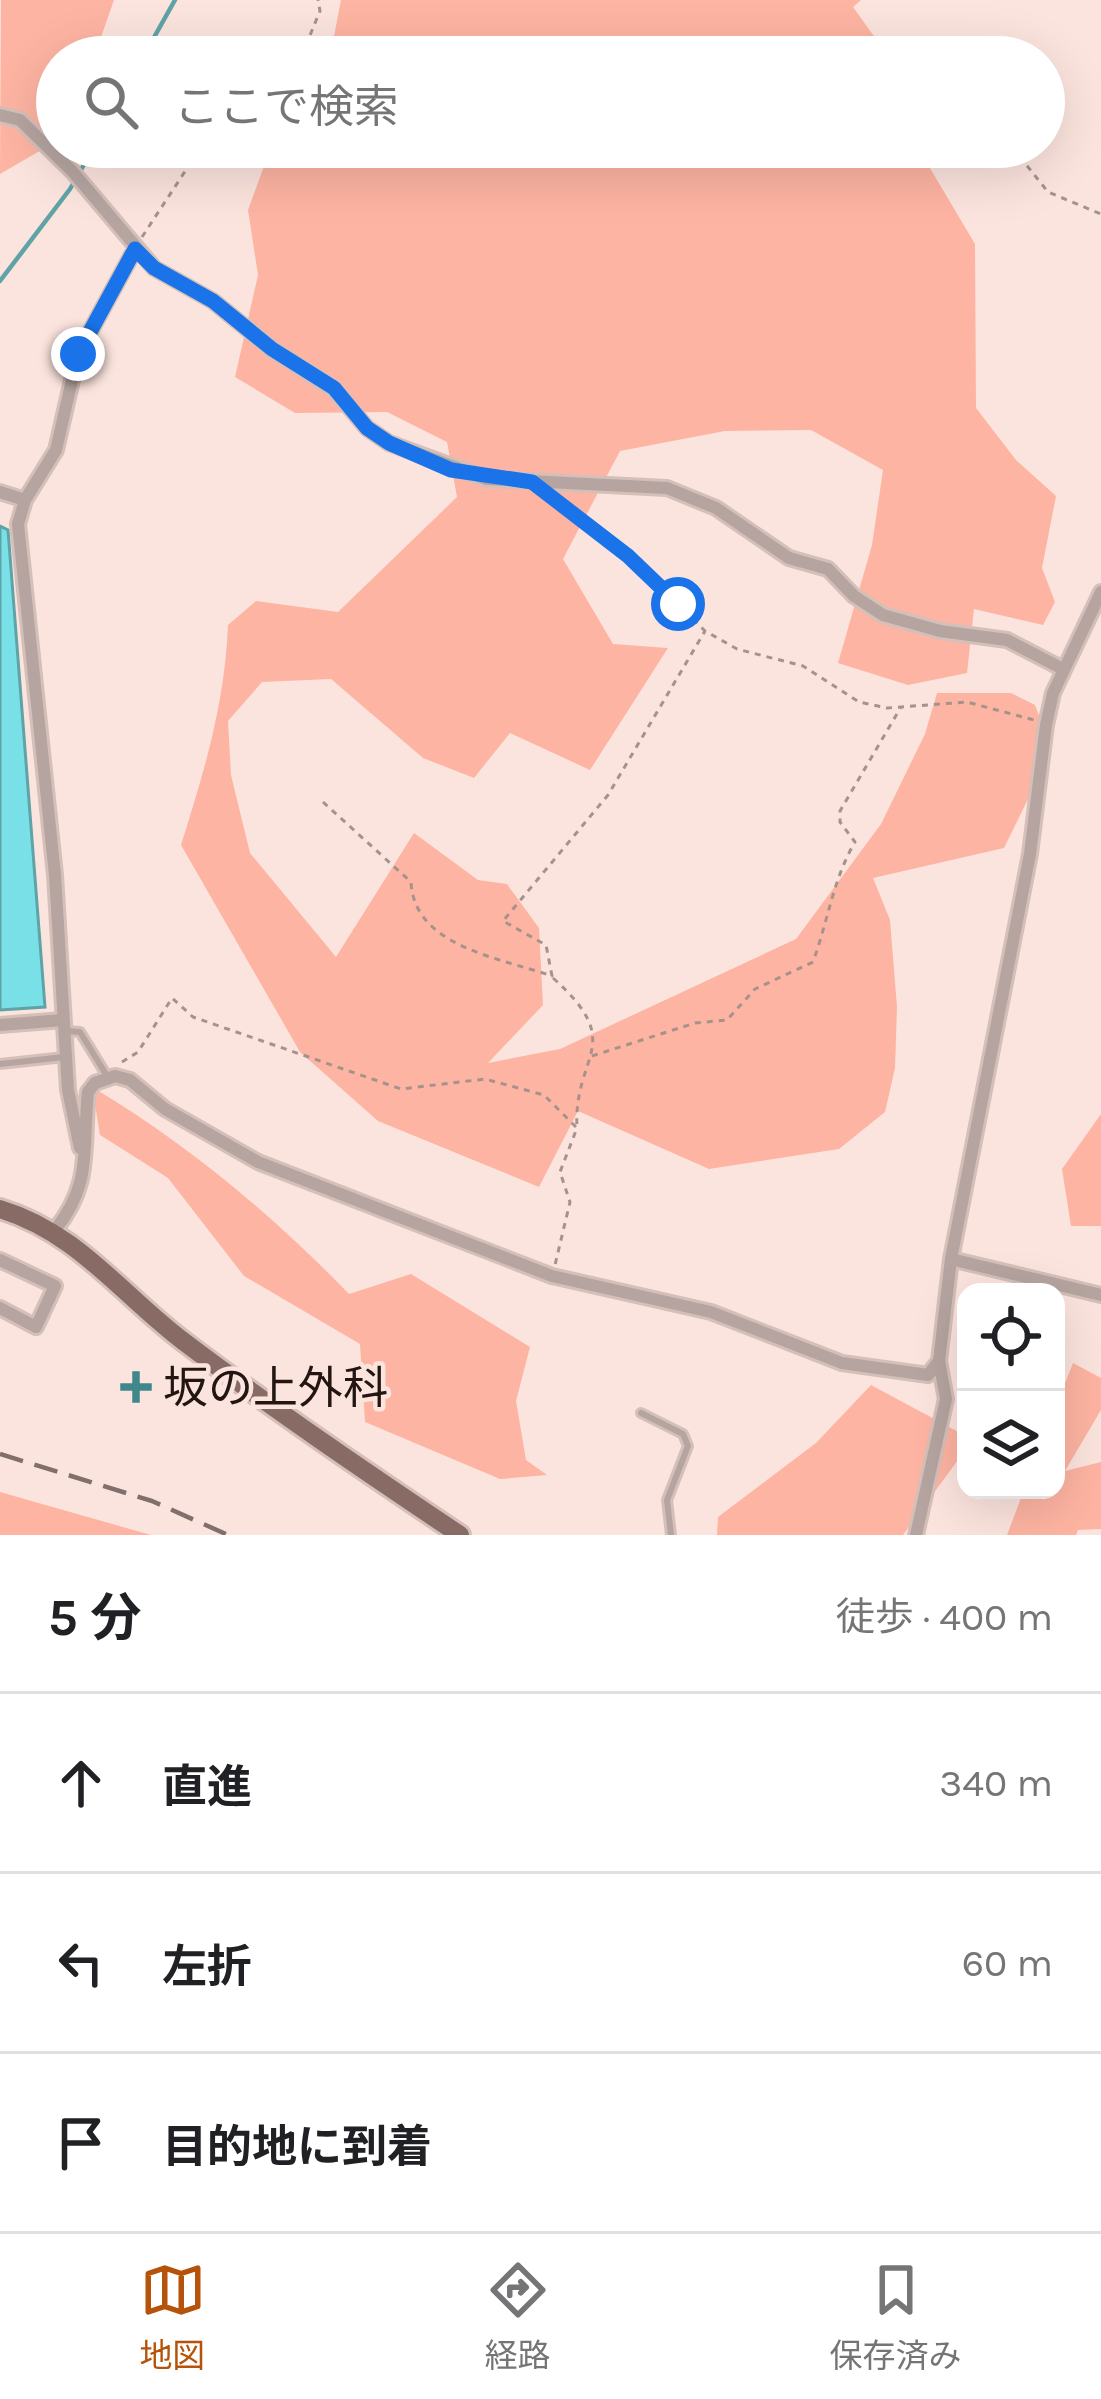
<!DOCTYPE html>
<html lang="ja">
<meta charset="utf-8">
<style>
body{margin:0;font-family:Karla,"Noto Sans JP",sans-serif;background:#f2f2f2;color:#202124}
.controls{position:absolute;right:36px;bottom:36px;display:grid;overflow:hidden;border-radius:24px;box-shadow:0 12px 48px #0002}
.controls button{width:108px;height:108px;display:grid;place-items:center;padding:0;border:0;border-bottom:3px solid #e0e0e0;background:#fff;color:#202124;font:60px sans-serif}
.stop{position:absolute;width:36px;height:36px;margin:-27px;border:9px solid #1a73e8;border-radius:50%;background:#fff}
.stop.end{background:#1a73e8;border-color:#fff;box-shadow:0 3px 12px #0008}
.list{margin:0;padding:0;list-style:none}
h2{display:flex;justify-content:space-between;align-items:center;height:156px;margin:0;padding:0 48px;font-size:51px}
h2 small{font-size:39px;font-weight:400;color:#757577}
.list li{display:grid;grid-template-columns:78px 1fr auto;gap:36px;align-items:center;box-sizing:border-box;height:180px;padding:0 48px;border-top:3px solid #e0e0e0}
.list b{display:block;font-size:45px;white-space:nowrap}
.list em{font-size:39px;font-style:normal;color:#757577}
.icon{flex:none;width:66px;height:66px;fill:none;stroke:currentColor;stroke-width:2;stroke-linecap:round;stroke-linejoin:round}
.map{position:relative;flex:none;width:1101px;height:1535px;overflow:hidden}
.search{position:absolute;background:#fff;box-shadow:0 12px 48px #0002;left:36px;right:36px;top:36px;height:132px;display:flex;align-items:center;gap:30px;box-sizing:border-box;padding:0 42px;border-radius:66px;color:#757577;font-size:45px}
.sheet{height:696px;background:#fff}
nav{display:flex;justify-content:space-around;align-items:center;box-sizing:border-box;height:168px;border-top:3px solid #e0e0e0;background:#fff;font-size:33px;color:#757577}
nav a{display:grid;justify-items:center;gap:6px}
nav .on{color:#b45309}
.map>svg:first-child{display:block}
</style>
<div class="map">
<svg width="1101" height="1535" viewBox="0 0 1101 1535">
<rect width="100%" height="100%" fill="#fce4de"/>
<path fill="#feb4a2" d="M1 0H114L94 57H57V141L0 174Z
M341 0H861L853 7 889 57H330Z
M271 147H924V158L975 244 976 408 1016 460 1056 496 1042 568 1055 602 1043 625 974 609 967 673 908 685 838 663 872 545 883 470 811 430 725 431 620 451 563 559 613 644 668 648 590 770 510 733 474 778 423 758 331 679 262 682 228 721 231 775 250 853 336 957 414 833 478 880 507 884 539 928 543 1005 488 1063 560 1049 796 939 881 824 925 734 937 693H1011L1035 705 1052 750 1004 848 873 878 890 920 897 1007 895 1068 885 1112 839 1149 709 1169 578 1111 539 1187 378 1121 300 1052 181 845C204 772 225 703 228 625L256 601 338 612 457 497 447 442 387 412 295 413 235 377 258 275 248 210Z
M92 1087C185 1142 274 1216 349 1294L411 1274 530 1347 516 1401 526 1460 547 1475 500 1479 365 1422 360 1344 244 1276 168 1178 100 1135Z
M1101 1114V1226H1071L1062 1169Z
M1073 1363 1101 1378V1410L1065 1471 1101 1462V1529L1078 1530 1076 1535H1007L1024 1490H1056V1406Z
M871 1385 966 1436V1449L903 1535H717L718 1517 816 1443Z
M0 1492 151 1535H0Z"/>
<path fill="#79e0e7" stroke="#5fa3a7" stroke-width="3" d="M0 526 8 530 45 1007 0 1010Z"/>
<g fill="none" stroke-linecap="round" stroke-linejoin="round">
<path stroke="#5fa3a7" stroke-width="4.5" d="M143 57 175 0
M0 281 70 189 94 147"/>
<g stroke="#d5bfb9" stroke-width="12">
<path id="lane" d="M67 1031 80 1032 107 1076
M0 1064 64 1057
M641 1413 683 1434 688 1446 667 1500 671 1535"/>
</g>
<g stroke="#d5bfb9" stroke-width="18">
<path id="street" d="M0 115 20 120 72 171 154 268 213 301 272 349 334 389 367 428 389 443 487 479 667 488 716 508 789 558 828 569 854 596 883 615 940 631 1007 640 1063 669
M0 492 25 500
M0 1025 63 1020
M80 1148 68 1090 55 875 18 524 25 500 56 450 78 354 135 249
M55 1230C93 1183 82 1149 88 1092L95 1083 115 1076 130 1080 165 1109 258 1162 552 1276 711 1312 842 1363 928 1375 939 1361
M951 1259 1101 1295
M0 1260 55 1286 36 1327 0 1308
M916 1535 946 1399 939 1361 951 1259 1030 854 1046 725 1053 693 1101 592"/>
</g>
<g stroke="#d5bfb9" stroke-width="24">
<path id="primary" d="M0 1209C77 1232 121 1294 183 1341 273 1409 366 1472 460 1535"/>
</g>
<path stroke="#a6928d" stroke-width="3" stroke-dasharray="6 6" stroke-linecap="butt" d="M946 38 956 57
M301 57 320 11 318 0
M1012 147 1048 192 1101 214
M142 237 201 147
M548 494 629 555 705 631 737 649 803 666 859 702 887 708 967 702 1034 720
M323 802 411 882C414 947 501 958 552 976L546 945 503 921 608 795 705 631
M553 978C628 1045 573 1054 577 1128
M592 1056 695 1023 727 1020 755 989 813 962C828 921 833 879 855 842L840 822V811L901 707
M122 1062 138 1052 172 998 193 1017 401 1089 485 1079 544 1095 577 1128 560 1172 570 1202 555 1265"/>
<use href="#lane" stroke="#b5a4a0" stroke-width="6"/>
<use href="#street" stroke="#b5a4a0" stroke-width="12"/>
<use href="#primary" stroke="#886b64" stroke-width="18"/>
<path stroke="#816f6b" stroke-width="4.5" stroke-dasharray="24 12" stroke-linecap="butt" d="M0 1454 152 1501 228 1535"/>
</g>
<g fill="none" stroke-linecap="round" stroke-linejoin="round">
<path stroke="#1a73e8" stroke-width="15" d="M78 354 135 249 154 268 213 301 272 349 334 388 367 428 389 443 451 470 532 482 628 556 678 604"/>
</g>
<path fill="#40878c" stroke="#fce4de" stroke-width="4.5" d="M130 1369h12v12h12v12h-12v12h-12v-12h-12v-12h12z"/>
<g text-anchor="middle" stroke-width="9" stroke-linejoin="round" paint-order="stroke">
<g font-size="45" fill="#221512" stroke="#fce4de" text-anchor="start">
<text x="163" y="1403">坂の上外科</text>
</g>
</g>
</svg>
<div class="controls">
<button><svg class="icon" aria-label="locate" viewBox="0 0 24 24"><circle cx="12" cy="12" r="6"/><path d="M12 2v4M12 18v4M2 12h4M18 12h4"/></svg></button>
<button><svg class="icon" aria-label="layers" viewBox="0 0 24 24"><path d="M12 4l9 5-9 5-9-5zM3 14l9 5 9-5"/></svg></button>
</div>
<div class="stop" style="left:678px;top:604px"></div>
<div class="stop end" style="left:78px;top:354px"></div>
<div class="search"><svg class="icon" aria-label="search" viewBox="0 0 24 24"><circle cx="10" cy="10" r="6"/><path d="M15 15l6 6"/></svg>ここで検索</div>
</div>
<section class="sheet">
<h2>5 分<small>徒歩 · 400 m</small></h2>
<ul class="list">
<li><svg class="icon" aria-label="ahead" viewBox="0 0 24 24"><path d="M12 20V5M6 11l6-6 6 6"/></svg><div><b>直進</b></div><em>340 m</em></li>
<li><svg class="icon" aria-label="left" viewBox="0 0 24 24"><path d="M17 20v-9H6M10 6l-5 5 5 5"/></svg><div><b>左折</b></div><em>60 m</em></li>
<li><svg class="icon" aria-label="arrive" viewBox="0 0 24 24"><path d="M6 21V4h12l-3 4 3 4H6"/></svg><div><b>目的地に到着</b></div></li>
</ul>
</section>
<nav>
<a class="on"><svg class="icon" aria-label="map" viewBox="0 0 24 24"><path d="M3 6l6-2 6 2 6-2v14l-6 2-6-2-6 2zM9 4v14M15 6v14"/></svg>地図</a>
<a><svg class="icon" aria-label="directions" viewBox="0 0 24 24"><path d="M12 3l9 9-9 9-9-9zM9 14v-3h6M13 9l2 2-2 2"/></svg>経路</a>
<a><svg class="icon" aria-label="saved" viewBox="0 0 24 24"><path d="M7 4h10v16l-5-4-5 4z"/></svg>保存済み</a>
</nav>
